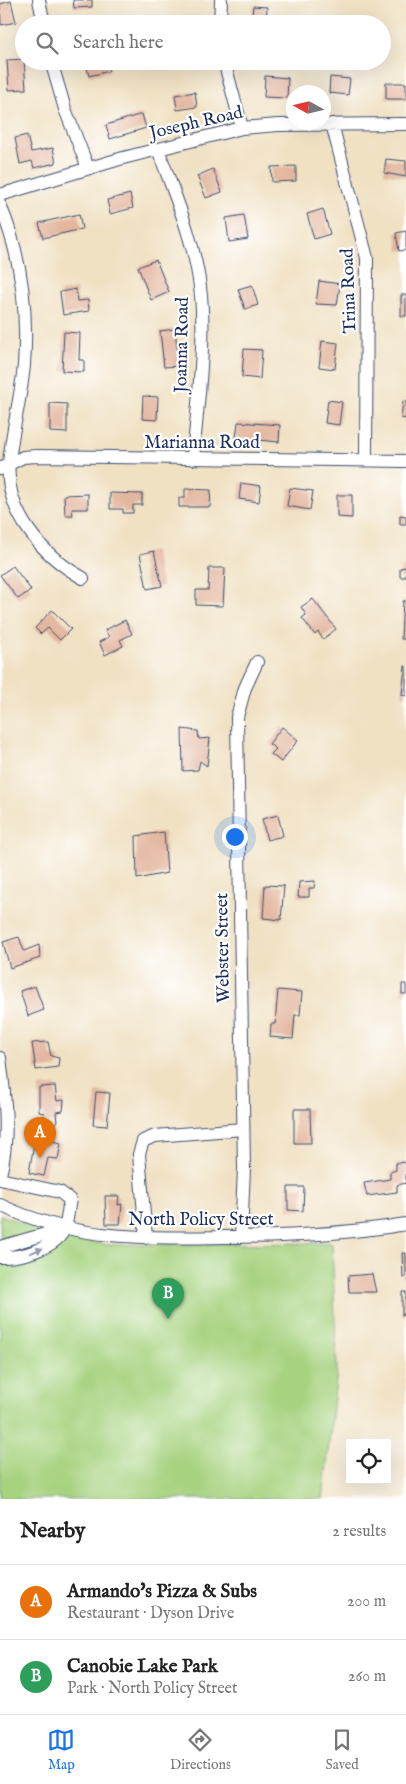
<!DOCTYPE html>
<meta charset="utf-8">
<style>
body{margin:0;font-family:"IM FELL English",serif;background:#f6f6f6;color:#222}
.controls{position:absolute;right:15px;bottom:15px;display:grid;overflow:hidden;border-radius:0px;box-shadow:0 5px 20px #0002}
.controls button{width:45px;height:45px;display:grid;place-items:center;padding:0;border:0;border-bottom:1px solid #e0e0e0;background:#fff;color:#222;font:25px sans-serif}
.compass{position:absolute;left:286px;top:85px;width:45px;height:45px;border-radius:50%;background:#fff;box-shadow:0 5px 20px #0002;rotate:278deg}
.you{position:absolute;left:234px;top:836px;width:18px;height:18px;margin:-12px;border:4px solid #fff;border-radius:50%;background:#1a73e8;box-shadow:0 0 0 8px #1a73e833}
.badge{display:grid;place-items:center;width:32px;height:32px;border-radius:50%;background:#1a73e8;color:#fff;font-size:16px;font-weight:700}
.pin{position:absolute;translate:-50% -41px;filter:drop-shadow(0 1px 2px #0008)}
.pin::after{content:'';position:absolute;top:26px;width:18px;height:15px;background:inherit;clip-path:polygon(0 0,100% 0,50% 100%)}
.list{margin:0;padding:0;list-style:none}
h2{display:flex;justify-content:space-between;align-items:center;height:65px;margin:0;padding:0 20px;font-size:21px}
h2 small{font-size:16px;font-weight:400;color:#767676}
.list li{display:grid;grid-template-columns:32px 1fr auto;gap:15px;align-items:center;box-sizing:border-box;height:75px;padding:0 20px;border-top:1px solid #e0e0e0}
.list b{display:block;font-size:19px;white-space:nowrap}
.list p{margin:0;font-size:16px;white-space:nowrap;color:#767676}
.list em{font-size:16px;font-style:normal;color:#767676}
.icon{flex:none;width:28px;height:28px;fill:none;stroke:currentColor;stroke-width:2;stroke-linecap:round;stroke-linejoin:round}
.map{position:relative;flex:none;width:406px;height:1499px;overflow:hidden}
.search{position:absolute;background:#fff;box-shadow:0 5px 20px #0002;left:15px;right:15px;top:15px;height:55px;display:flex;align-items:center;gap:12px;box-sizing:border-box;padding:0 18px;border-radius:28px;color:#767676;font-size:19px}
.sheet{height:215px;background:#fff}
nav{display:flex;justify-content:space-around;align-items:center;box-sizing:border-box;height:70px;border-top:1px solid #e0e0e0;background:#fff;font-size:14px;color:#767676}
nav a{display:grid;justify-items:center;gap:2px}
nav .on{color:#1a73e8}
.map>svg:first-child{display:block}
</style>
<div class="map">
<svg width="406" height="1499" viewBox="0 0 406 1499">
<rect width="100%" height="100%" fill="#fff"/>
<filter id="ink" filterUnits="userSpaceOnUse"><feTurbulence type="fractalNoise" baseFrequency=".02" numOctaves="2"/><feDisplacementMap in="SourceGraphic" scale="10" xChannelSelector="R" yChannelSelector="G"/><feConvolveMatrix kernelMatrix="1 2 1 2 8 2 1 2 1" color-interpolation-filters="sRGB"/></filter>
<filter id="wash" filterUnits="userSpaceOnUse"><feTurbulence type="fractalNoise" baseFrequency=".0096" numOctaves="4" result="noise"/><feDisplacementMap in="SourceGraphic" scale="20" xChannelSelector="R" yChannelSelector="G"/><feGaussianBlur stdDeviation="1.12" result="paint"/><feColorMatrix in="noise" values="0 0 0 0 0 0 0 0 0 0 0 0 0 0 0 0 0 1.4 0 .05"/><feComposite in="paint" operator="in"/></filter>
<g filter="url(#wash)">
<rect width="100%" height="100%" fill="#f0e1c3"/>
<path fill="#a7d380" stroke="#61816f" d="M0 1215 61 1237 108 1245 332 1243 337 1370 323 1499H0Z"/>
<g id="blocks">
<path fill="#e3b69e" d="M73 0H92V7L74 8Z
M11 1 16 22 1 25 0 4Z
M253 6 267 7 266 24H251Z
M321 20 322 24H298L297 23Z
M24 59 26 89 9 90 7 60Z
M85 61H106L109 71 89 76Z
M265 76 288 78 287 98 264 97Z
M330 77 350 79 348 95 329 93Z
M386 83H406V99H386Z
M195 92 197 107 177 110 175 95Z
M142 114 146 128 110 139 106 125Z
M27 135 31 152 53 148 56 163 34 168 32 161 20 164 15 138Z
M386 159 406 161V177L384 173Z
M296 166V181L272 182 271 167Z
M213 169 222 192 206 198 197 176Z
M130 194 133 208 110 214 107 200Z
M323 209 330 234 314 239 307 214Z
M79 214 82 229 43 238 39 223Z
M244 215 248 239 229 242 226 218Z
M406 231V250L399 251 396 233Z
M156 260 169 292 151 300 138 267Z
M319 281 340 284 337 305 316 304Z
M252 285 258 305 245 309 238 289Z
M76 289 77 301 88 300 89 311 63 315 60 292Z
M401 295H406V316H401Z
M175 329 179 366 164 367 160 331Z
M64 332 80 333 79 360H84V372L62 371Z
M322 341 338 343 335 369 319 367Z
M244 349 262 350 260 379 242 377Z
M143 396 158 397 157 420 142 419Z
M328 400 342 402 339 425 325 423Z
M403 401 406 402V419L401 418Z
M50 403 67 404V433L50 432Z
M238 422 280 425 279 442 236 438Z
M241 483 261 486 259 502 239 499Z
M290 488 313 491 310 510 287 506Z
M185 489 211 490 210 507H179V498H185Z
M110 493 142 494V505H133V513H123V509H110Z
M88 494V509H72L73 515H65L64 495Z
M337 495H352V518L337 517Z
M400 515 406 516V524H400Z
M154 551 162 586 147 589 140 554Z
M13 566 31 590 18 599 0 575Z
M406 567V577H400V568Z
M209 568H225L223 606 196 605V590H208Z
M313 599 336 629 323 639 318 632 315 635 302 618 306 615 301 607Z
M403 601H406V639H401Z
M52 610 71 629 60 640 48 628 41 634 35 628Z
M125 620 132 634 120 640 123 646 105 655 99 642 109 637 105 630Z
M405 666H406V696L402 695Z
M282 727 298 740 281 762 271 754 276 749 269 744Z
M182 729 198 731 199 739 210 738 207 766 200 761 198 770 183 771Z
M278 815 283 836 267 840 262 819Z
M164 832 167 873 137 879 136 836Z
M315 881 314 888H309V897H298L299 882Z
M265 885 284 886 281 920 263 918Z
M19 937 24 951 39 945 40 958 10 968 3 942Z
M402 984H406V994H402Z
M35 986 44 1010 28 1016 20 991Z
M278 990 302 992 300 1015H295L293 1039 270 1037 271 1024H275Z
M48 1042 51 1056 59 1058 58 1067 36 1070 32 1043Z
M55 1086 57 1101 64 1100 63 1111 56 1112 57 1123H43L44 1113 39 1112V1087Z
M96 1092 110 1093 107 1126 93 1125Z
M294 1109H310L311 1143H294Z
M47 1140 61 1143 58 1159 48 1158 44 1176 29 1173 34 1144 45 1147Z
M406 1162V1183L397 1185V1192L367 1196 364 1183 390 1179V1172L396 1170V1163Z
M288 1187H304L303 1211 288 1210Z
M105 1196H119L118 1205 122 1204 120 1224H106Z
M402 1253H406V1277L403 1278Z
M372 1274 376 1292H349L348 1276Z
M402 1292H406V1315H402Z"/>
</g>
</g>
<g filter="url(#ink)">
<use href="#blocks" fill-opacity="0" stroke="#3b4a6d" stroke-width="1"/>
<g fill="none" stroke-linecap="round" stroke-linejoin="round">
<g stroke="#3b4a6d" stroke-width="14">
<path id="minor" d="M39 0 44 24
M220 24 221 0
M51 61 65 109 88 168
M224 61 242 128
M332 124 367 258 366 460
M158 149C174 194 194 239 200 287 207 339 197 406 193 459
M0 195 123 158 242 128 278 125 406 124
M0 205C21 255 28 311 24 365 21 398 12 430 9 463 4 512 43 556 83 578
M0 469 23 457 36 456 406 461
M0 1058C5 1097 10 1136 0 1175
M0 1179 60 1192 70 1200C68 1208 68 1219 65 1227 58 1248 20 1258 0 1257
M0 1205C76 1241 142 1238 224 1237 285 1237 346 1234 406 1224
M241 1237 244 1168 237 717 245 688 257 662
M146 1238 139 1154 143 1141 155 1136 243 1129
M0 1247 63 1229"/>
</g>
<use href="#minor" stroke="#fff" stroke-width="12"/>
</g>
<defs><path id="oneway-solid" d="M-6-.8H1V-3.2L6.5 0L1 3.2V.8H-6Z" transform="scale(1.25)"/></defs>
<use fill="#8d97ae" href="#oneway-solid" transform="translate(36 1251) rotate(-21)"/>
</g>
<g text-anchor="middle" stroke-width="4.5" stroke-linejoin="round" paint-order="stroke">
<g font-size="18" fill="#1b2f5e" stroke="#fff">
<text transform="translate(196 122) rotate(-13)" y="6">Joseph Road</text>
<text transform="translate(348 291) rotate(-92)" y="6">Trina Road</text>
<text transform="translate(181 345) rotate(-89)" y="6">Joanna Road</text>
<text x="202" y="448">Marianna Road</text>
<text transform="translate(222 948) rotate(-91)" y="6">Webster Street</text>
<text x="201" y="1225">North Policy Street</text>
</g>
</g>
</svg>
<div class="controls">
<button><svg class="icon" aria-label="locate" viewBox="0 0 24 24"><circle cx="12" cy="12" r="6"/><path d="M12 2v4M12 18v4M2 12h4M18 12h4"/></svg></button>
</div>
<svg class="compass" viewBox="-18 -18 36 36"><path d="M0-13l5 13h-10z" fill="#e53935"/><path d="M0 13l5-13h-10z" fill="#767676"/></svg>
<div class="you"></div>
<div class="pin badge" style="left:40px;top:1158px;background:#e8710a">A</div>
<div class="pin badge" style="left:168px;top:1319px;background:#2e9e5b">B</div>
<div class="search"><svg class="icon" aria-label="search" viewBox="0 0 24 24"><circle cx="10" cy="10" r="6"/><path d="M15 15l6 6"/></svg>Search here</div>
</div>
<section class="sheet">
<h2>Nearby<small>2 results</small></h2>
<ul class="list">
<li><span class="badge" style="background:#e8710a">A</span><div><b>Armando's Pizza &amp; Subs</b><p>Restaurant · Dyson Drive</p></div><em>200 m</em></li>
<li><span class="badge" style="background:#2e9e5b">B</span><div><b>Canobie Lake Park</b><p>Park · North Policy Street</p></div><em>260 m</em></li>
</ul>
</section>
<nav>
<a class="on"><svg class="icon" aria-label="map" viewBox="0 0 24 24"><path d="M3 6l6-2 6 2 6-2v14l-6 2-6-2-6 2zM9 4v14M15 6v14"/></svg>Map</a>
<a><svg class="icon" aria-label="directions" viewBox="0 0 24 24"><path d="M12 3l9 9-9 9-9-9zM9 14v-3h6M13 9l2 2-2 2"/></svg>Directions</a>
<a><svg class="icon" aria-label="saved" viewBox="0 0 24 24"><path d="M7 4h10v16l-5-4-5 4z"/></svg>Saved</a>
</nav>
